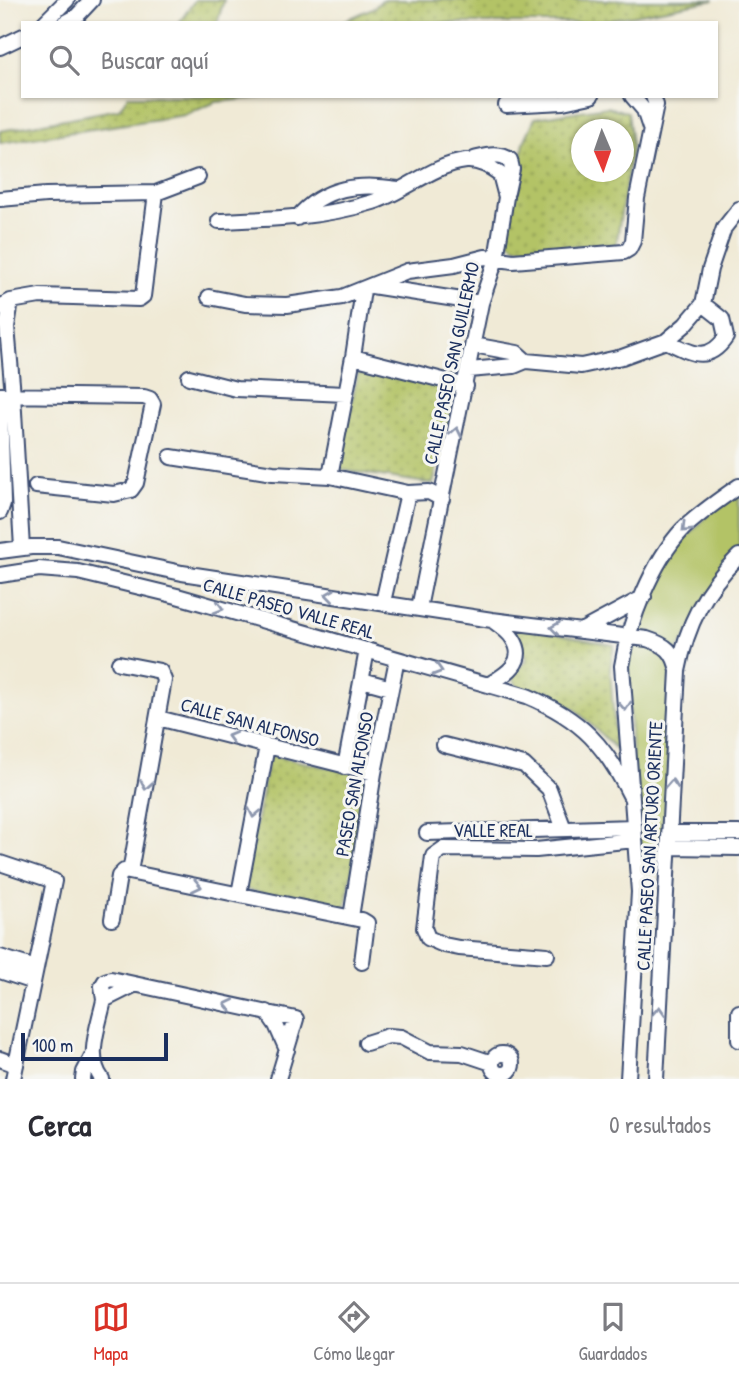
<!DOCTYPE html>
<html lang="es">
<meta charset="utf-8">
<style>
body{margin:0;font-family:"Patrick Hand",sans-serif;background:#f2f2f3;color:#2b2b33}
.compass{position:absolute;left:571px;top:119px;width:63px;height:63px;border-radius:50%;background:#fff;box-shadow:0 2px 5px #0004;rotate:178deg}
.scale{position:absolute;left:21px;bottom:18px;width:147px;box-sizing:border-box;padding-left:7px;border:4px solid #1b2f5e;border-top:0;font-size:19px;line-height:24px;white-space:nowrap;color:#1b2f5e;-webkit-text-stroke:5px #f6f6f2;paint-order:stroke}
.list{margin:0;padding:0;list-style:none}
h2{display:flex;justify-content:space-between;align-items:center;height:91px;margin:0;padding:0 28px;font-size:30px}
h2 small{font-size:23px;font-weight:400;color:#7c7c81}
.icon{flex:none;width:38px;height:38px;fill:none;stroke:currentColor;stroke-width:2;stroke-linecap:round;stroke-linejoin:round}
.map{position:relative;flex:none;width:739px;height:1079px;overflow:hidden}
.search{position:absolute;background:#fff;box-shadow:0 2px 5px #0004;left:21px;right:21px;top:21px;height:77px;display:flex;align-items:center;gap:18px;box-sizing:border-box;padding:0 24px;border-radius:0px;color:#7c7c81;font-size:26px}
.sheet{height:203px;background:#fff}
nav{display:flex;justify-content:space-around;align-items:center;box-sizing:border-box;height:98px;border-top:2px solid #e1e1e2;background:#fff;font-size:19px;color:#7c7c81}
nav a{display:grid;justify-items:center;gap:4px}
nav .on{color:#d93025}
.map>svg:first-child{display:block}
</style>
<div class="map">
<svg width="739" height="1079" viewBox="0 0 739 1079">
<defs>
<pattern id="park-dots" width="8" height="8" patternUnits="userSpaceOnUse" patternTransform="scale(1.75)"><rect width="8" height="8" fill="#b3c366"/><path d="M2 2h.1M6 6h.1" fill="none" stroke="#919f57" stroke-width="1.8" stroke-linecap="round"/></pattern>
</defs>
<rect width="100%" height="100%" fill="#f6f6f2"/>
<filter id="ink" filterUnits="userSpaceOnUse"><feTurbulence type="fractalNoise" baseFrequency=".0143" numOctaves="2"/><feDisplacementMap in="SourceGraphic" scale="14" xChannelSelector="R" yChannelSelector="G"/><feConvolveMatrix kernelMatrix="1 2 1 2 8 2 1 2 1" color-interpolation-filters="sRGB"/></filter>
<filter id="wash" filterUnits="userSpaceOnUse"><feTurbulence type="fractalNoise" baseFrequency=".00686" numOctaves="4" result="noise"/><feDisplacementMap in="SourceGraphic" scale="28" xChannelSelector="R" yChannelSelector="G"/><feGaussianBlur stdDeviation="1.57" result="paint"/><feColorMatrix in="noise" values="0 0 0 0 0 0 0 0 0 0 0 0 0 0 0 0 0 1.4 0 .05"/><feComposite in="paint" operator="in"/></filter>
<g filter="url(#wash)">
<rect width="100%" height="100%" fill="#f0ead6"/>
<path fill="#b3c366" stroke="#677962" stroke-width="2" d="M739 491V554L671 660 664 878 637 851 627 663 632 631 660 566 722 500Z"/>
<path fill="url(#park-dots)" stroke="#677962" stroke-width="2" fill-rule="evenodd" d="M195 0H224L217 23H179Z
M382 0H714L593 23H340L375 7Z
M128 96H274L216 102 185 115 0 143V131L119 109Z
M607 107 628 112 632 146 616 245 516 247 507 240 524 142 535 118ZM582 130H624V172H582Z
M359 370 456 389 433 484 336 469Z
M512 625 614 645 610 668 616 749 574 708 518 688 512 677 527 660Z
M269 755 369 776 345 910 244 889Z"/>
</g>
<g filter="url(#ink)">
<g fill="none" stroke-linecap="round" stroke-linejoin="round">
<g stroke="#3b4b70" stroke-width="18">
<path id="minor" d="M44 23 67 0
M65 23 76 17 92 0
M0 47 23 36
M632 96 644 110 650 128
M506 105 563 102 591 96
M474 159C487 156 499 152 510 160L512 169 507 192
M0 199 46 195 156 193 198 177
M297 218C324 186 359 183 398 189
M219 221C271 219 322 218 373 202 405 192 432 165 466 161 479 160 491 167 500 174L506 197 496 259 481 303 419 608
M372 286 481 303
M209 297 245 304 287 305 342 297 407 271 454 265 485 257 513 261 624 252 629 249 633 241 637 198 656 105 653 96
M11 301 7 327 13 395 22 548
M0 307 11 301 40 296 139 299 143 296 156 193
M666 341C691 353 708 364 726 337L722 319 703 304
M473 345 517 353 526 361
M353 357 466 386
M469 370 514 366 526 361 581 366 622 357 666 341 685 325 703 304 710 269 724 228 739 209
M189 377 236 389 345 394
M0 395 144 397 150 399 153 404 136 483 131 490 114 494 36 486
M0 404 3 503 0 512
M171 457 273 473 330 476 408 493 429 492 442 499
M330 476 353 357 363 290
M0 551 31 547H58L182 573 492 620 647 639C666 645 674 651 678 671
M0 575 39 569 78 572 177 596 527 696C582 719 606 746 632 799
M383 602 408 493
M581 631 644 597
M119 663 160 671 164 680 130 872
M362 680 391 688
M488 685C505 675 528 662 513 639 509 632 499 625 492 620
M158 718 374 773
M444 745 524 765 549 789 564 829
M345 767 367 650
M427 833 634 827
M670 833H739
M669 847 739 848
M0 863 54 881 13 1079
M239 894 267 746
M351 917 374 773 397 659
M112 919 119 876 124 871 362 920 367 923 362 962
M547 955 459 948 444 945 428 938 424 928 433 856 443 849 536 850 635 840
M0 957 36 968
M0 971 33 982
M104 1000 102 986 105 981 111 979 296 1019 278 1079
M267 1012 276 1025 287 1050
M739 1012V1040
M366 1043 388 1036 401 1037 430 1052 462 1053 492 1063
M492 1064a10 10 0 1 1 20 0a10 10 0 1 1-20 0Z
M0 1059 16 1065
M83 1079 84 1072 93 1055
M102 1079C85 1057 99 1025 104 1000L134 985
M628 1079 639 892 622 666C629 621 652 562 683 529 700 513 720 499 739 486
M656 1079 678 671C687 624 705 589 739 556"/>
</g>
<use href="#minor" stroke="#fff" stroke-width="14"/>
</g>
<defs><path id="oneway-chevron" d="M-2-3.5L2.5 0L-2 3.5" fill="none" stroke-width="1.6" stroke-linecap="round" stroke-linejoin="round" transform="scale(1.75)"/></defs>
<g stroke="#8d97ae">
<use href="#oneway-chevron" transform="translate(456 432) rotate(-78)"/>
<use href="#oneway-chevron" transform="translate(686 528) rotate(135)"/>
<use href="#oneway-chevron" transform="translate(330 595) rotate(-172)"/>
<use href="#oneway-chevron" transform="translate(219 608) rotate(16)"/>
<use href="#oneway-chevron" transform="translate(555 628) rotate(-172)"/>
<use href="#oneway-chevron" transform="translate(438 670) rotate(16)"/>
<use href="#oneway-chevron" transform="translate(625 706) rotate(86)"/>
<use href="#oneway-chevron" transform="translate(232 737) rotate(-165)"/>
<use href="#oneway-chevron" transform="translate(672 784) rotate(-87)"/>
<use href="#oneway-chevron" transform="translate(146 785) rotate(100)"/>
<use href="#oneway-chevron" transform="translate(254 813) rotate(101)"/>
<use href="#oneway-chevron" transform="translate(197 886) rotate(12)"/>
<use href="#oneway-chevron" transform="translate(229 1005) rotate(-168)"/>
<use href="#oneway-chevron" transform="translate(659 1011) rotate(-87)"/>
</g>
</g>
<g text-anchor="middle" stroke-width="6" stroke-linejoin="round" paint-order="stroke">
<g font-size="19" fill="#1b2f5e" stroke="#f6f6f2">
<text transform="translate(451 363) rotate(-78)" y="7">CALLE PASEO SAN GUILLERMO</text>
<text transform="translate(289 608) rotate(16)" y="7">CALLE PASEO VALLE REAL</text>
<text transform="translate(250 722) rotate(15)" y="7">CALLE SAN ALFONSO</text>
<text transform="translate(354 784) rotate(-80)" y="7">PASEO SAN ALFONSO</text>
<text x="493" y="837">VALLE REAL</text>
<text transform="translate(649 846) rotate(-87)" y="7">CALLE PASEO SAN ARTURO ORIENTE</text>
</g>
</g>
</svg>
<svg class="compass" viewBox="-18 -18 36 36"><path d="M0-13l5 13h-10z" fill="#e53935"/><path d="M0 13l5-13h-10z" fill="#7c7c81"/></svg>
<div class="scale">100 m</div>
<div class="search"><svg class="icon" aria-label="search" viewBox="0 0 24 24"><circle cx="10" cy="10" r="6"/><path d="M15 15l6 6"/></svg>Buscar aquí</div>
</div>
<section class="sheet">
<h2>Cerca<small>0 resultados</small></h2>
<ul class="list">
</ul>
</section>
<nav>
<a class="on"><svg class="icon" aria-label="map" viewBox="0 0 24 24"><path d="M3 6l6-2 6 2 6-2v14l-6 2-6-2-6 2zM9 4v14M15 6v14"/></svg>Mapa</a>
<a><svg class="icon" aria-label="directions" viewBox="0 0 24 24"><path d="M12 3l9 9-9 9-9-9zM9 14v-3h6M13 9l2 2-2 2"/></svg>Cómo llegar</a>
<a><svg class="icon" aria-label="saved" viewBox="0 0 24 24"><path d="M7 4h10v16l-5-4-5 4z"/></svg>Guardados</a>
</nav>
